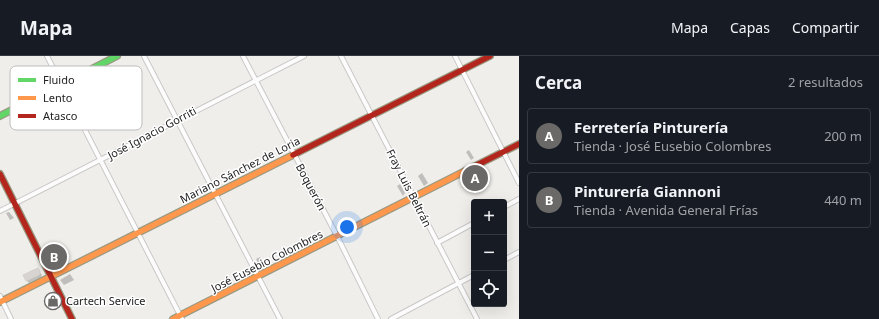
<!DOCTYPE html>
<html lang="es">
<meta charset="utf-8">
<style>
body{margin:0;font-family:"Noto Sans",sans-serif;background:#20242c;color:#f1f3f6}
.controls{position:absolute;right:12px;bottom:12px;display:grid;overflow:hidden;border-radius:4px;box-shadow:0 4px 16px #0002}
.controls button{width:36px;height:36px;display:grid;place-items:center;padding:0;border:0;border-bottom:1px solid #363941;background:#171b24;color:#f1f3f6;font:20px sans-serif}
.you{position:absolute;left:347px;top:171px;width:14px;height:14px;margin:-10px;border:3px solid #fff;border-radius:50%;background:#1a73e8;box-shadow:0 0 0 6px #1a73e833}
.badge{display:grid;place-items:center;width:26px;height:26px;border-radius:50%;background:#6a6968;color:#fff;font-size:13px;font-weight:700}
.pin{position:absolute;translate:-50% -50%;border:2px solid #fff;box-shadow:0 1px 4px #0006}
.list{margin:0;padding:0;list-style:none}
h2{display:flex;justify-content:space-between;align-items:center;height:52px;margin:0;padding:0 16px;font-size:17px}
h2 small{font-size:13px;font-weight:400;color:#9ea1a6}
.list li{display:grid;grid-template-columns:26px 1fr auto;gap:12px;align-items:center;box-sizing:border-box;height:56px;margin:0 8px 8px;padding:0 8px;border:1px solid #363941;border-radius:4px}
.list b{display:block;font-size:15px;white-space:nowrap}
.list p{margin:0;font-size:13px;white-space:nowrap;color:#9ea1a6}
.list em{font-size:13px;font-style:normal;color:#9ea1a6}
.icon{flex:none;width:22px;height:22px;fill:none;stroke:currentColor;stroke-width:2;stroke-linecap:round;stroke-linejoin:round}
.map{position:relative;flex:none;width:519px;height:263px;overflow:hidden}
header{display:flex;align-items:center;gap:24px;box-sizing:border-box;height:56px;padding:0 20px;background:#171b24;border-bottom:1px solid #363941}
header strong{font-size:19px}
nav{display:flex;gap:22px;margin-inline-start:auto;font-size:14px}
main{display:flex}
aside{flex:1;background:#171b24}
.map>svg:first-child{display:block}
</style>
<header>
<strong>Mapa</strong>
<nav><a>Mapa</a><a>Capas</a><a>Compartir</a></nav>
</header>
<main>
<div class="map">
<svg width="519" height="263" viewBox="0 0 519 263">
<rect width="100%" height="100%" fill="#f0eeeb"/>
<path fill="#0003" d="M469 94 474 102 471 104 466 96Z
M422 117 428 127 424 130 418 120Z
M476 117 481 127 476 129 471 119Z
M400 128 405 137 403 140 397 130Z
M9 156 14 162 10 164 6 157Z
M54 194 57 197 63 210H61L62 209 53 206Z
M260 201 265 210 262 211 259 209 256 203Z
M38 213 42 219 41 221 29 227 26 224Z
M70 218 74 224 64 229 60 224Z
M51 242 56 249 49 253 44 246Z"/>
<path fill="#d7d4d2" stroke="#d3d0cc" d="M54 192 61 207 57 209 51 207 46 196Z
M38 212 40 215 39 219 26 225 23 219Z"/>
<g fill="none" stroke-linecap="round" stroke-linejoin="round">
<g stroke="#c9c8c7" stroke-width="6">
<path id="street" d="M47 0 182 263
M144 0 280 263
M243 0 337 180 378 263
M341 0 477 263
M455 0 519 127
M504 151 519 143
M0 155 304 0
M437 187 474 167
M504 204 519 196
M0 240 11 263
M391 263 474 219"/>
</g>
<g stroke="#999a82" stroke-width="8">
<path id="fast" d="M0 60 117 0"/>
</g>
<g stroke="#999a82" stroke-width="8">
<path id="slow" d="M0 246 293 99
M173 263 465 115"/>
</g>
<g stroke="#999a82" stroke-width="8">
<path id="jam" d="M293 99 490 0
M465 115 519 88
M0 118 72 263"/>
</g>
<use href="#street" stroke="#fdfcfc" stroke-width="4"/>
<use href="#fast" stroke="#63d668" stroke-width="5.5"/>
<use href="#slow" stroke="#ff974d" stroke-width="5.5"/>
<use href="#jam" stroke="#b3261e" stroke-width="5.5"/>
</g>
<defs>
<g id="shop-ring" transform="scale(0.9)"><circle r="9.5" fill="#fff" stroke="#6a6968" stroke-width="1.5"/><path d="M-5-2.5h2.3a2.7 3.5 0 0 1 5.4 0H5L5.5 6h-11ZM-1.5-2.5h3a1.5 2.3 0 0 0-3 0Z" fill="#6a6968"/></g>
</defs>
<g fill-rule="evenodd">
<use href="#shop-ring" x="53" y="245"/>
</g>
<g text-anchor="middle" stroke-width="3" stroke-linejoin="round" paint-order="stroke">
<g font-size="11" fill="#222" stroke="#fff">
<text transform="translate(152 77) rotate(-28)" y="4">José Ignacio Gorriti</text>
<text transform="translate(240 114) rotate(-27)" y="4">Mariano Sánchez de Loria</text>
<text transform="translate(311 131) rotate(62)" y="4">Boquerón</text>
<text transform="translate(409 132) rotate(63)" y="4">Fray Luis Beltrán</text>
<text transform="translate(267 205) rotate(-27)" y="4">José Eusebio Colombres</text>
</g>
<g font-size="11" fill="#222" stroke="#fff" text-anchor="start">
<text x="66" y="249">Cartech Service</text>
</g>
</g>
<rect x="10" y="10" width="132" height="64" rx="6" fill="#fff" stroke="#bdbdbd" stroke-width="1"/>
<rect x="18" y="22" width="18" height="4" fill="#63d668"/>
<rect x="18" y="40" width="18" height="4" fill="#ff974d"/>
<rect x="18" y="58" width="18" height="4" fill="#b3261e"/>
<g font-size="11" fill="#222">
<text x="43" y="28">Fluido</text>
<text x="43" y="46">Lento</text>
<text x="43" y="64">Atasco</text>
</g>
</svg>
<div class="controls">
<button>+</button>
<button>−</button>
<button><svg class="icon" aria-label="locate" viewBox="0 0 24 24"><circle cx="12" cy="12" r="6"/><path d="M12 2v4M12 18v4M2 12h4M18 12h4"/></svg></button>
</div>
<div class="you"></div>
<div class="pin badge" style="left:475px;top:122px">A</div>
<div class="pin badge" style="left:54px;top:201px">B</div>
</div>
<aside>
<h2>Cerca<small>2 resultados</small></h2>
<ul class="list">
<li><span class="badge">A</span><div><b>Ferretería Pinturería</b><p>Tienda · José Eusebio Colombres</p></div><em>200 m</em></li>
<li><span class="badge">B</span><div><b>Pinturería Giannoni</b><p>Tienda · Avenida General Frías</p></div><em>440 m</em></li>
</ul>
</aside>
</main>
